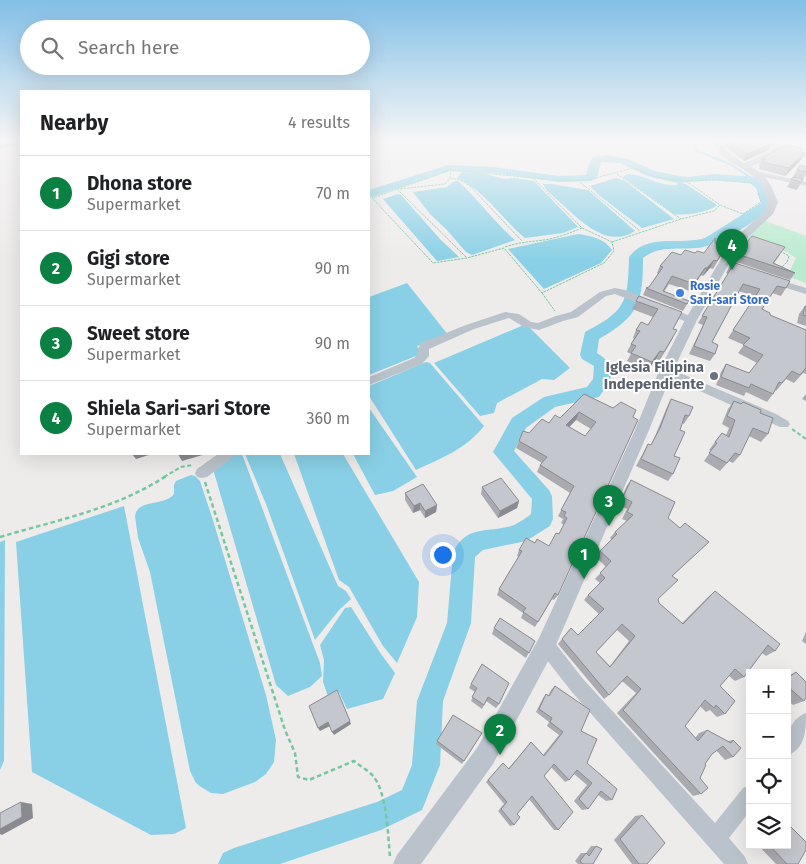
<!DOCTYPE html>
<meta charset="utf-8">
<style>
body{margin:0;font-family:"Fira Sans",sans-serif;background:#f6f6f6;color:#202124}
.controls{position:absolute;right:15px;bottom:15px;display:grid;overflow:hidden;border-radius:0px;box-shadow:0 5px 20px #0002}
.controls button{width:45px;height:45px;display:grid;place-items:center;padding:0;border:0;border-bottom:1px solid #e0e0e0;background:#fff;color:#202124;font:25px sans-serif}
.you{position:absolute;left:442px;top:554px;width:18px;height:18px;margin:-12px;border:4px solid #fff;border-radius:50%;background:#1a73e8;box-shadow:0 0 0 8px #1a73e833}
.badge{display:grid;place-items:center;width:32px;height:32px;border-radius:50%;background:#0b8043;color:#fff;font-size:16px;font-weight:700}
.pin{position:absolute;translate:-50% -41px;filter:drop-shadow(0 1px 2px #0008)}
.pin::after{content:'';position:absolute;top:26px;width:18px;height:15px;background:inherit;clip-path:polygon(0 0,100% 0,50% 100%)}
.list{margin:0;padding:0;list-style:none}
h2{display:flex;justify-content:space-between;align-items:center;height:65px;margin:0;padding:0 20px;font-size:21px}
h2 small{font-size:16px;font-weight:400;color:#757577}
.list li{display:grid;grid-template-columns:32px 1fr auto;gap:15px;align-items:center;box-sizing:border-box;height:75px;padding:0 20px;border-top:1px solid #e0e0e0}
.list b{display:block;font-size:19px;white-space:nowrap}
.list p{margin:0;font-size:16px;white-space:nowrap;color:#757577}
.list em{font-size:16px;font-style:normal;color:#757577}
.icon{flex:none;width:28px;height:28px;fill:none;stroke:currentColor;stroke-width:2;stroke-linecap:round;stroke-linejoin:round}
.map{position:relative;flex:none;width:806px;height:864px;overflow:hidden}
.search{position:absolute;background:#fff;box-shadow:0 5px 20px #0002;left:20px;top:20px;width:350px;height:55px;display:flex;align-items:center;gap:12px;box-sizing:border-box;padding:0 18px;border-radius:28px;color:#757577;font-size:19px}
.panel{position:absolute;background:#fff;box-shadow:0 5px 20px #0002;left:20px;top:90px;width:350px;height:365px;border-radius:0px}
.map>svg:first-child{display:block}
</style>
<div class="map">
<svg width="806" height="864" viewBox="0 0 806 864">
<rect width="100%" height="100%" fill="#eeebeb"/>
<path fill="#baebcf" d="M763 220 806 236V283L787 276 796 258 787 252 746 238Z"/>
<path fill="#89d0e6" d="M462 172 482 173 504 179 514 178 534 181 578 227 563 233 525 238C502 219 484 190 457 178Z
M629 174C647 175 659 187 677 185L678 182 686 184 717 205C710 212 684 216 674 214L624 178 623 176Z
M616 178 625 181 674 219 642 228 600 196 590 186Z
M458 181C479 200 494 222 515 240L472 255 466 252 447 230 430 214 413 192 447 187 453 182Z
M543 184H551L588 190 635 231C607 249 581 221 562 204 556 198 546 192 543 184Z
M398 194 401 195 440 239 459 257 437 261 383 199Z
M578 234C591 236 604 238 612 250L601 263 544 289 508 249Z
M407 283 449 336 417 346 421 354 369 375V297Z
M526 324 570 368 554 380 542 379 497 403 494 413 480 416 434 363Z
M426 362 430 363 484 426C466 449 442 458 416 470L369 396V386Z
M369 408 417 477 393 491 375 495 353 454H369Z
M234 454H242L320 663 322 676 310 687 288 696 276 685 213 469Z
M245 454H280L338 586 346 591 351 599 339 610 315 640 266 504Z
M294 454H343L419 582 417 617 397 663 383 646 349 587 339 580Z
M191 475 195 476 200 481 212 517 266 695 276 740 274 762 266 774 255 782 223 794 211 793 201 787 196 783 190 771 150 572 138 538 135 516C138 498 164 507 174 494V485L176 481Z
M124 506 186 828 174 834 151 835 32 772 16 542Z
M5 540 4 761 0 770V542Z
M351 607 381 654 395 673 383 699 347 709 339 692 329 699 323 682 324 660 320 645 345 608Z"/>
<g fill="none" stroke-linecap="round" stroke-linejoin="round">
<path stroke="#89d0e6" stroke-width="2" d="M702 140 695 146 697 151 730 164 753 179"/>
<path fill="#89d0e6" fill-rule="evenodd" d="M12 140H21V144L0 149V143Z
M608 155 628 159 655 171 674 175 687 177 715 174 757 177 767 187 773 204C760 220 716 247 696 248 676 250 660 245 643 258 643 303 639 316 599 339L597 353C619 367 613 378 599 397L555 407 526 428 514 451 549 490 552 496 553 519 550 526 526 541 483 550 475 557 471 623 443 701 440 765 422 810 381 830 280 864H218L223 853 234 848 377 802 402 790 412 765 417 701 447 623 453 553C466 523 491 534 514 525 520 522 526 518 531 514L532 499 493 452 512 418 544 397 587 387 593 379 594 366 582 359 580 355 585 332C626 311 628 302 629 257 648 232 680 246 705 238L761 203 756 188 750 183 715 180 677 183 647 176 620 163 601 162 597 178 591 181 559 182 493 173 449 171 369 198V190L448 165 493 167 559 176 586 175 589 164 593 157Z"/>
<path stroke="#74c7a1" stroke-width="1" stroke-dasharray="2.5 1" stroke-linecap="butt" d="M617 174 681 219
M450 178 460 180 470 186 522 241
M533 178 582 228 612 242 614 251 604 263 542 293 504 248 467 258 433 263 372 198 451 170 565 181 587 180 634 168 655 177 686 181 715 180 752 183
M686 181 720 205 743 214 761 202 758 193
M580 182 640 231
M397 189 467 258
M400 189 445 184 450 178 451 170
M612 242 681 219 714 211 720 205
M505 247C520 242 529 242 544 240 557 238 570 233 582 228
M780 251 789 256 787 262 781 268
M542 293 555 311"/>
<path stroke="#74c7a1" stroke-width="2" stroke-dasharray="4 2.5" stroke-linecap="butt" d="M792 429 806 439
M164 477 181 467 192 465"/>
<path stroke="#74c7a1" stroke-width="2.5" stroke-dasharray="4.5 3" stroke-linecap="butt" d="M205 482 285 730 295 753 298 777 309 780 354 761C360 766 368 770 373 776 387 792 388 836 390 857
M0 537C57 520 116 509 166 476"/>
<path fill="#bac2cb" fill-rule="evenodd" d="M757 140H767L806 153V157L781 149C772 158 754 168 741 168V164L769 152 775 147Z
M750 170 806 182V186L750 174Z
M773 278 806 288V294L770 283V279Z
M615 288 625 290 695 318 696 320 695 322H687L615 294 606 296 578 317 563 321 539 330 524 327 509 318 474 329 429 349V356L422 364 369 385V377L414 358 417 355V351L421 343 466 325 505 312 519 314 531 322 538 323 556 316 571 312 600 292Z
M666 367 776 414 788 421 790 424 788 427H780L662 374 660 371Z
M218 454H233L232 458 207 477 202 478 197 477 195 473 197 469Z
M546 637 552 639 583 679 715 823 743 788 750 785V811L729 838 745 857 748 864H724L571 691 540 651 538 645 540 639Z
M806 713C806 730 806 748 787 756 787 738 787 721 806 713Z"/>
<path fill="#bac2cb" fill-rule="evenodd" d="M711 140H719C732 163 749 161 765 177 771 184 774 193 778 202L773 214 746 239 734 255 697 320 673 371 649 430 553 652 493 764 421 864H393L397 855 477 748 539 638 635 430 659 371 685 320 725 252 738 235 765 211 768 202C765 195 763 187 758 181 740 162 725 167 711 140Z"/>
</g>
<path fill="#a9abb1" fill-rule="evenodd" d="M726 140H766V141L772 143 769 150 744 161 726 147Z
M801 152 804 153 800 161 785 176 759 169 760 166H759L762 158Z
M800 165 806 167V174L797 190 787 187Z
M715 243 722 254 713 269 710 268 703 276 701 275 690 291 669 284 664 292 689 301 683 311 643 295 646 288 649 287 658 274 657 273 660 266 681 255 704 253Z
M737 254 780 255 774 263 795 273 790 280 733 261Z
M732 262 786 288 781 296 772 293 762 309 770 315 806 330V374L803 373 794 383 786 379 776 391 775 390 773 394 767 402 746 392 744 396 716 385 721 372 726 364 749 373 757 363 738 353 744 345 728 338 755 297 739 291 712 342 715 354 710 361 689 354 703 325 698 323 728 274 726 273Z
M636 301 682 312 673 329V338L660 360 656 359 648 370 627 361 631 354 627 352 634 338H633L636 330 648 325 653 317 632 309Z
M805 306H806V326L797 323 799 314Z
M584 394 613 408 558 595 554 600 552 599 535 627 521 618 523 613 497 595 499 589 519 557 517 556 519 550 535 543 549 546 559 534 564 525 561 523 563 519 558 516 570 493 537 472 540 465 542 463 516 448 519 441 529 433 560 418ZM576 420 591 429 585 436 569 427Z
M806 394V401L802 399Z
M671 399 689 416 684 424 682 423 680 430 674 456 673 474 668 481 636 466 648 444 651 445 655 436 667 407Z
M734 401 741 404 743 402 760 413 768 434 761 442 749 436 740 455 733 463 729 461 720 471 704 461 711 451 709 450 722 433 726 435 729 428 722 424 728 409Z
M631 480 668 518 680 528 709 542 672 576 658 600 659 603 682 623 708 597 715 591 775 651 766 656 762 653 744 677 735 681 729 676 720 686 725 714 717 717 710 710 706 712 700 706 685 726 695 738 699 733 707 730 728 741 733 740V757L725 760 716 750 712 754 705 764 700 778 701 794 693 796 617 713 636 693 622 681 609 695 604 699 558 644 571 628 578 635 599 614 584 600 588 595 600 583 595 579 606 567 596 557 600 551 612 540 610 538 615 532 627 521 622 519 627 509 619 504 626 487ZM617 630 629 641 610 666 596 652Z
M482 487 519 501 517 508 498 518 481 494Z
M405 493 437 505 436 512 425 518 420 510 413 513 405 500Z
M494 628 535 641 526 658 492 634Z
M806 632V644L802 641Z
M796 672 804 701 793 705 787 699V676Z
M471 684 499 704 496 708 486 701 482 709 471 701 475 692 469 688Z
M555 686 581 731 587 763 612 800 606 801 598 795 588 809 582 810 574 801 587 785 574 774 569 780 565 782 551 767 544 776 558 830H554L529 799 517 814 514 825 510 826 498 811 504 804 486 782 503 763 508 769 531 742 543 755 559 735 547 726 549 722 536 712 543 698 546 694 548 696 551 690Z
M482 733 462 764 436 744 437 741Z
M642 815 647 864H632L614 840 635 816Z
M759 845H787L798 864H776L759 846Z
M591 846H596L593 864H578L575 861 581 853H586Z"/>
<path fill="#8a8b90" d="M772 143 769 150 744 161 747 154 764 145Z
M804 153 800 161 785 176 789 168Z
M714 260 710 268 703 276 707 268Z
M705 268 701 275 690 291 694 284Z
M660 351 656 359 648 370 652 362Z
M579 412 576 420 563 433 566 425Z
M132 454H152L136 459Z
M178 454H206L182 461Z
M519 501 517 508 498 518 500 511Z
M420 503V510L413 513 414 506Z
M437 505 436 512 425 518V511Z
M350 721 351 724 334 735 332 732Z
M328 722 330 726 320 731 318 728Z
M21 802 32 804 33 818 2 835 0 834V829Z"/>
<path fill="#c5c7ce" stroke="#8a8b90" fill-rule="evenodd" d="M729 140H766L765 141 772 143 747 154Z
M789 145 803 149 800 152 804 153 789 168 762 162 766 159 762 158 784 146 788 147Z
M800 165 806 167V172L797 170Z
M793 177 803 179 801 182 791 179Z
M752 236 785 247 773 263 795 273 737 254Z
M715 238V243L726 246 717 261 714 260 707 268H705L694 284 672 276 663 291 689 301 687 304 646 288 649 287 663 267 660 266 672 252 681 255 685 250 695 253 697 251 704 253Z
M732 262 790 281 786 288 777 286 762 309 770 313V315L806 330V368L800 375 792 371 782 383 779 382 773 394 751 384 749 388 721 377 726 364 749 373 763 355 743 345 750 338 733 330 760 289 743 284 712 342 718 345 715 354 694 346 707 317 702 316 732 267 730 266Z
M639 296 682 312 673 329 677 330 664 352 660 351 652 362 631 353 636 346 631 344 640 331 636 330 641 322 648 325 658 309 636 301Z
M805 306H806V316L803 315Z
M584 394 613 408 621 402 636 410 633 417 638 420 558 595 555 593 538 622 523 612 526 608 499 589 522 551 519 550 526 538 535 543 537 539 549 546 556 533 559 534 567 518 564 516 566 512 561 510 574 486 540 465 547 457 519 441 523 431 529 433 542 419 549 423 555 415 560 418ZM579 412 596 422 585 436 566 425Z
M671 399 693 407 689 416 685 415 680 430 685 432 674 456 680 458 673 474 641 459 648 444 651 445 660 428Z
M734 401 741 404 743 402 761 410 760 413 773 418 768 434 753 428 740 455 735 453 727 463 709 453 717 443 715 442 722 433 729 437 735 420 727 416Z
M501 478 519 501 500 511 482 487Z
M631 480 675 502 668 518 680 528 685 523 709 542 672 576 678 580 658 599 659 603 683 624 715 591 780 644 775 651 768 645 744 677 735 669 720 686 735 701 725 714 716 705 714 708 705 700 685 726 698 741 707 730 731 743 733 740 741 748 733 757 723 746 712 754 705 764 706 765 700 778 708 788 701 794 623 710 641 689 627 676 609 695 562 639 571 628 578 635 604 609 588 595 605 578 600 573 611 561 600 551 617 534 615 532 633 515 627 512 632 502 623 497ZM622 624 635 636 610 667 596 652Z
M423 484 437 505 425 511 420 503 414 506 405 493Z
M500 618 535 641 529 653 494 628Z
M482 664 509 683 499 704 488 697 484 705 472 697 477 688 471 684Z
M796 672 806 682V698L804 701 787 686V679Z
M555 686 590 710 581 731 597 739 587 763 617 789 612 800 601 791 588 809 579 799 592 783 577 770 569 780 554 764 544 776 573 812 558 830 532 796 517 814 520 817 514 825 501 809 507 802 488 780 503 763 509 769 531 742 544 756 563 732 550 722 552 718 539 709 546 694 549 696Z
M337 690 350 721 332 732 328 722 318 728 309 706Z
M453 715 482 733 464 761 437 741Z
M21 802 22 817 0 829V813Z
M642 815 665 843 647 864H639L620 839Z
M787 823 806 842V850L798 864H787L770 846 787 845Z
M596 846 602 849 593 864H583L580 861 586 853 589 856Z"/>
<linearGradient id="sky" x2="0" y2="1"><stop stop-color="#82bfe7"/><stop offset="0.54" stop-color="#f7f6f6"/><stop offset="1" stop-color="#f7f6f6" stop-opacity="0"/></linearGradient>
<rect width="806" height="261" fill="url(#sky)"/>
<circle fill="#3f7fe0" stroke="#fff" stroke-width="2" cx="680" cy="293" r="5"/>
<circle fill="#6b7280" stroke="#fff" stroke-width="2" cx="714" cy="376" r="5"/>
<g text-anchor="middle" stroke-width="4" stroke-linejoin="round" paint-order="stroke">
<g font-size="12" font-weight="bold" fill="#366cbe" stroke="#fff" text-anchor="start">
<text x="690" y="290">Rosie<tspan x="690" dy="14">Sari-sari Store</tspan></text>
</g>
<g font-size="15" font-weight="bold" fill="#5b616d" stroke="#fff" text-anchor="end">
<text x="704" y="372">Iglesia Filipina<tspan x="704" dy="17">Independiente</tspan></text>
</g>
</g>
</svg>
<div class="controls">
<button>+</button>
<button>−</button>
<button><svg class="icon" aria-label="locate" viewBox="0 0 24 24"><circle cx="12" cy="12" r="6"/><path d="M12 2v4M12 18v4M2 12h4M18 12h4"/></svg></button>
<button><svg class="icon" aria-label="layers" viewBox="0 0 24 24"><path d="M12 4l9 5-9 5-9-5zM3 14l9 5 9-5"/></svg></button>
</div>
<div class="you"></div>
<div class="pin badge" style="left:584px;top:579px">1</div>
<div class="pin badge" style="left:500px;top:755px">2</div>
<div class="pin badge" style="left:609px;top:526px">3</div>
<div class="pin badge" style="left:732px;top:270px">4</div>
<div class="search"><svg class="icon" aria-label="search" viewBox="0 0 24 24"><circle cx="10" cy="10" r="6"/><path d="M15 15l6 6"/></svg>Search here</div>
<section class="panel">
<h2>Nearby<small>4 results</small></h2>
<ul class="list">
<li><span class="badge">1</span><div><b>Dhona store</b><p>Supermarket</p></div><em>70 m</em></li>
<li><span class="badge">2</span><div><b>Gigi store</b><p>Supermarket</p></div><em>90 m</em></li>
<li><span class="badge">3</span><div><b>Sweet store</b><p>Supermarket</p></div><em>90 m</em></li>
<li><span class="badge">4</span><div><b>Shiela Sari-sari Store</b><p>Supermarket</p></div><em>360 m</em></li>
</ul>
</section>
</div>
